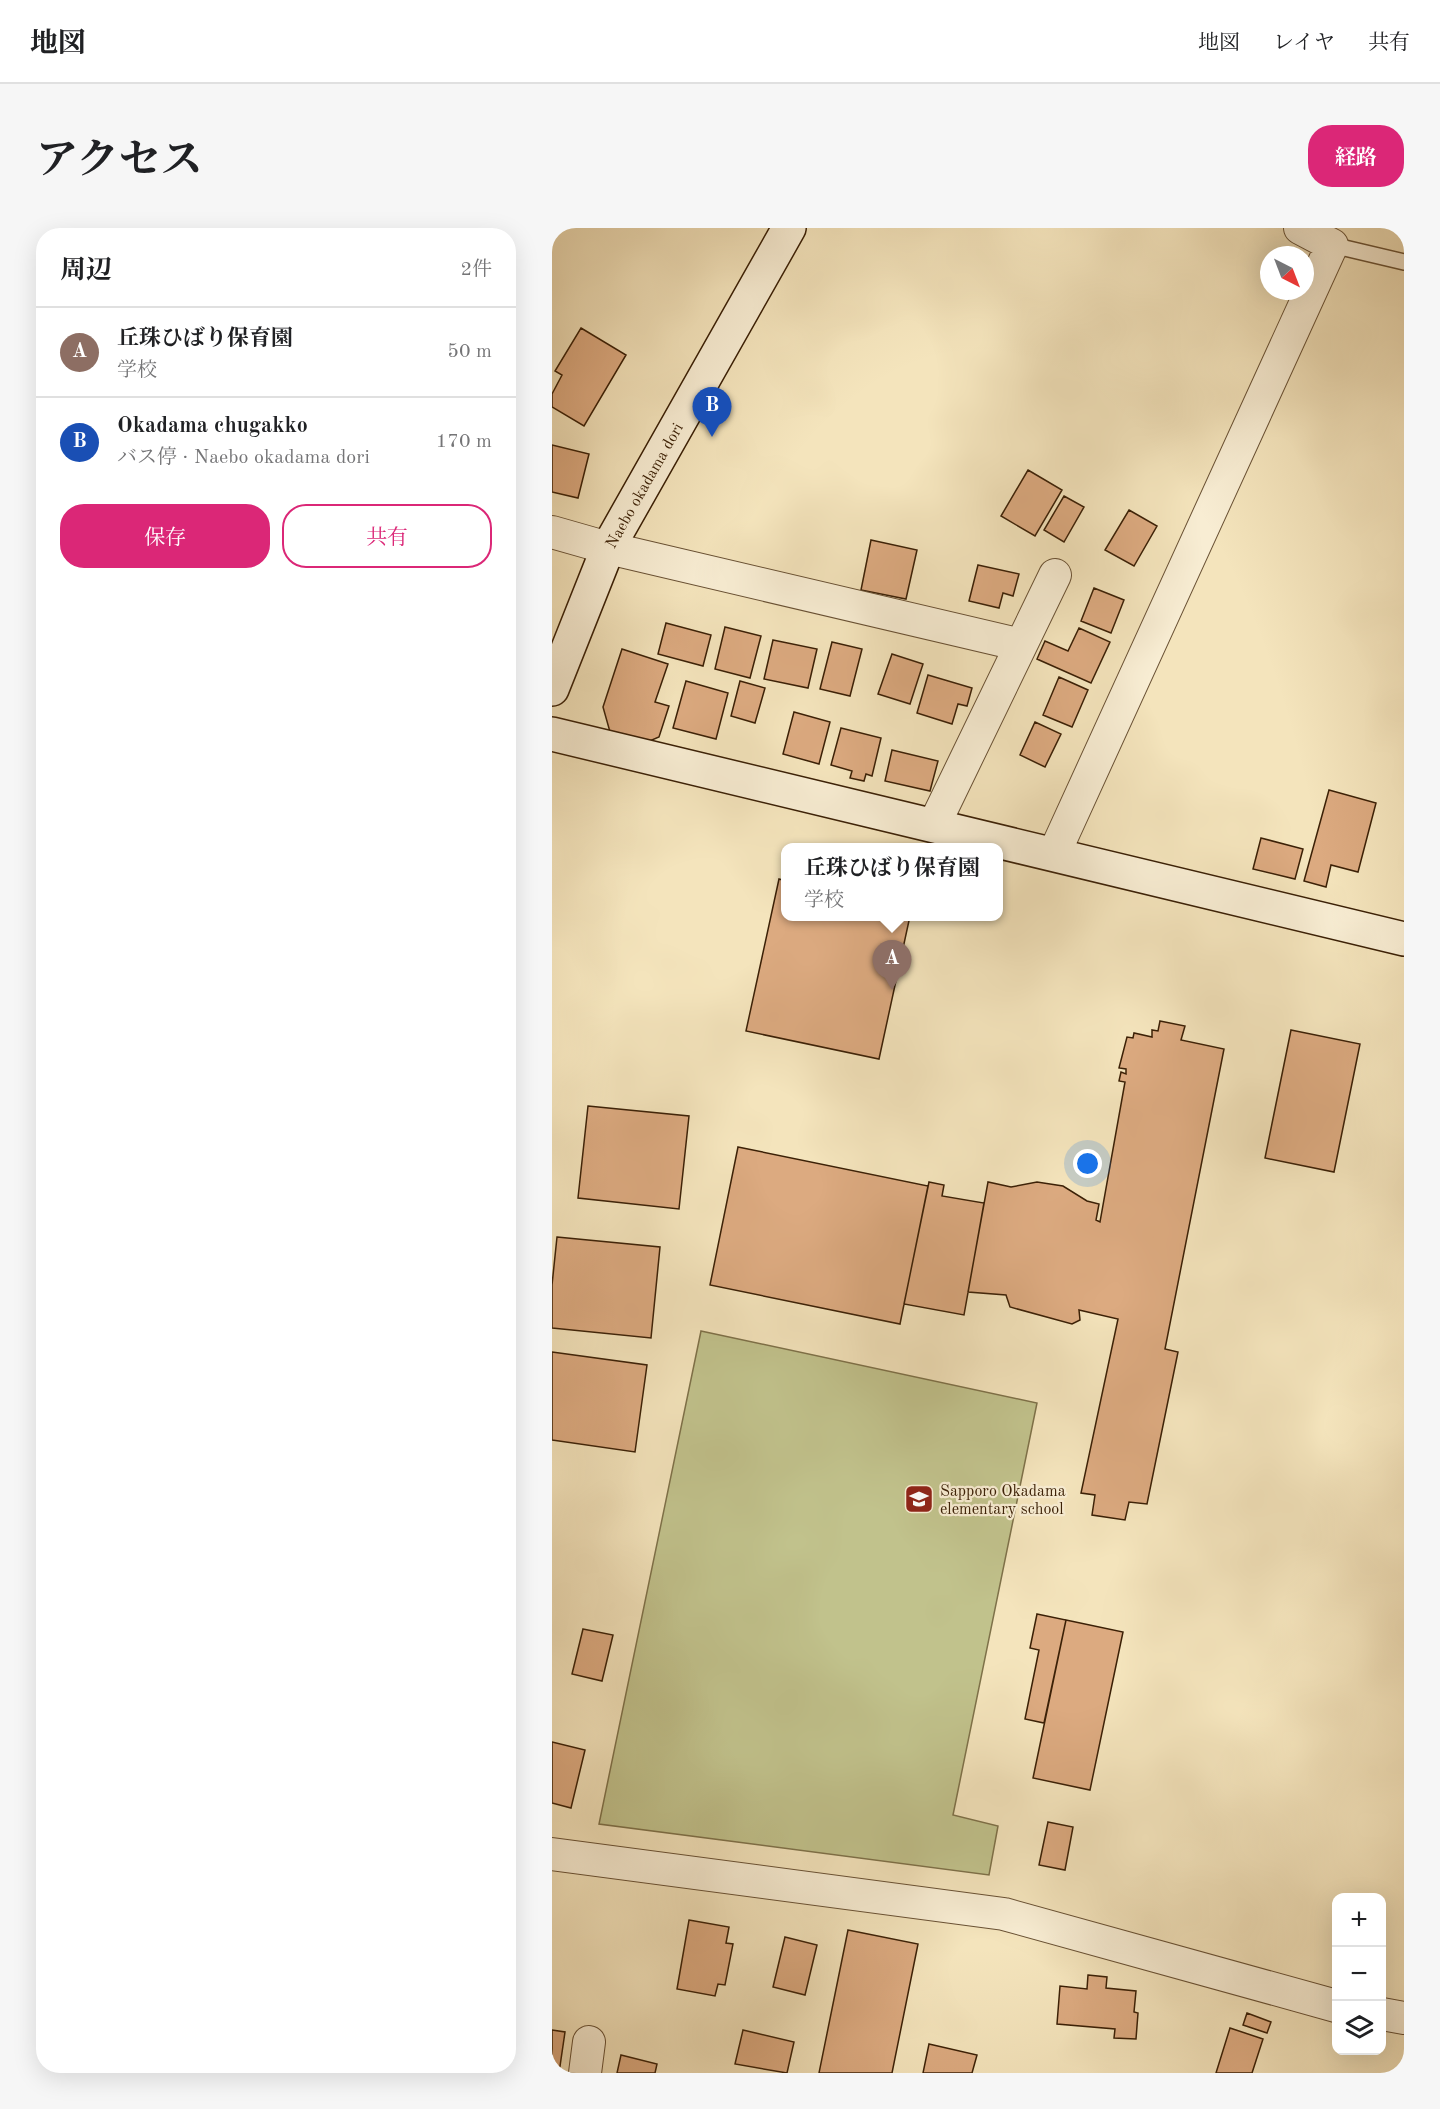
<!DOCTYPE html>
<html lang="ja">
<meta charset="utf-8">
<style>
body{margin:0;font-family:"Old Standard TT","Noto Serif JP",serif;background:#f6f6f6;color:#202124}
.controls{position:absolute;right:18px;bottom:18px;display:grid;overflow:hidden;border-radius:12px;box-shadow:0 6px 24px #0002}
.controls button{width:54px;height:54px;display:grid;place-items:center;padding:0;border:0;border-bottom:2px solid #e0e0e0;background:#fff;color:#202124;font:30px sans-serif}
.compass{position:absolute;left:708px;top:18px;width:54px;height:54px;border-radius:50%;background:#fff;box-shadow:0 6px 24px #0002;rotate:138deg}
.you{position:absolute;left:536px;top:936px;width:21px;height:21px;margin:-15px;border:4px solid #fff;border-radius:50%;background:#1a73e8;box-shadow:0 0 0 9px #1a73e833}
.badge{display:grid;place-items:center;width:39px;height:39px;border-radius:50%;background:#db2777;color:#fff;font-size:20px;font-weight:700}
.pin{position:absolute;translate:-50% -50px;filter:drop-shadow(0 2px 3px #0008)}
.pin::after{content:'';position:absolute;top:32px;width:21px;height:18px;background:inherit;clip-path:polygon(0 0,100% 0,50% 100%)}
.popup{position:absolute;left:229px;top:615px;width:222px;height:78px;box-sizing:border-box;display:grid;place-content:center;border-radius:12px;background:#fff;filter:drop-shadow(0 2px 4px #0005);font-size:20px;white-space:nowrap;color:#757577}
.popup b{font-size:22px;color:#202124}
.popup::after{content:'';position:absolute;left:50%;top:100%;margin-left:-12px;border:12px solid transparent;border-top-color:#fff}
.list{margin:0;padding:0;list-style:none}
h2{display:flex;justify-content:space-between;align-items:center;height:78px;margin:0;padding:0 24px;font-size:26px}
h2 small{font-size:20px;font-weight:400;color:#757577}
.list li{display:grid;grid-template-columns:39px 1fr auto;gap:18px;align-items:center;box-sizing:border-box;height:90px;padding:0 24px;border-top:2px solid #e0e0e0}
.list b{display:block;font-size:22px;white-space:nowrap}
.list p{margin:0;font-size:20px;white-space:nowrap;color:#757577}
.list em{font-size:20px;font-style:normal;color:#757577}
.actions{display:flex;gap:12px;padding:18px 24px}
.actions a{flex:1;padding:14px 0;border:2px solid #db2777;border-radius:24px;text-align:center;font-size:21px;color:#db2777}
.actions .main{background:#db2777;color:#fff}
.icon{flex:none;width:33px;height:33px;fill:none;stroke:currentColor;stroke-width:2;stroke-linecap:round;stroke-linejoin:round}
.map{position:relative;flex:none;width:852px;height:1845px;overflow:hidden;border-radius:24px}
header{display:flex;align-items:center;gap:36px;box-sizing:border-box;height:84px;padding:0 30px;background:#fff;border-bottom:2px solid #e0e0e0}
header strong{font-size:28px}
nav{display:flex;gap:33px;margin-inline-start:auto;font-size:21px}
.intro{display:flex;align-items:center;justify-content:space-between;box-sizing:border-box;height:144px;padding:0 36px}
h1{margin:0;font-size:42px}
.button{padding:15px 27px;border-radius:24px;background:#db2777;color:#fff;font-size:21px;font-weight:700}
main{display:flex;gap:36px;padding:0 36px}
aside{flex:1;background:#fff;border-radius:24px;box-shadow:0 6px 24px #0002}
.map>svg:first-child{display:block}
</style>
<header>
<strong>地図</strong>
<nav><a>地図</a><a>レイヤ</a><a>共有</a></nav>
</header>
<div class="intro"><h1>アクセス</h1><a class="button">経路</a></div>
<main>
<aside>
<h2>周辺<small>2件</small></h2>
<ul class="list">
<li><span class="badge" style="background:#8d6e63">A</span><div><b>丘珠ひばり保育園</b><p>学校</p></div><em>50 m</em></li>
<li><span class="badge" style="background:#1a4fb4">B</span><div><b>Okadama chugakko</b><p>バス停 · Naebo okadama dori</p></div><em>170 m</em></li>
</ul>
<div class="actions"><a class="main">保存</a><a>共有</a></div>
</aside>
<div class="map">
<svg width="852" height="1845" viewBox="0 0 852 1845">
<rect width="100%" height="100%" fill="#f4e4bc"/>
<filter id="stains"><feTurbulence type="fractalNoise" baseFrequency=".00333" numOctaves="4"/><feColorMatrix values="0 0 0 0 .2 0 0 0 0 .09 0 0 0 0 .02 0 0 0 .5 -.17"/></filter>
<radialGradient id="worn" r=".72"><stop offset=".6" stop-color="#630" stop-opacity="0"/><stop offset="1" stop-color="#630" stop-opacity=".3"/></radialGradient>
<path fill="#c1c28c" stroke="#7e7149" stroke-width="1.5" d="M149 1103 485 1175 401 1587 446 1598 437 1647 47 1596Z"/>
<path fill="#dcaa80" stroke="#3b2006" stroke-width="1.5" d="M29 100 74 127 32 198 0 179V166L10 147 3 143Z
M0 217 37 226 26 270 0 264Z
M476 242 510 262 483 308 449 288Z
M512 268 532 279 512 314 492 302Z
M577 282 605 298 582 338 553 322Z
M319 312 365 322 354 371 309 362Z
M426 337 467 346 461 368 451 365 447 380 417 373Z
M542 360 572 372 559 405 529 393Z
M114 395 159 407 151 438 106 426Z
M173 399 209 408 198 450 163 441Z
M527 400 558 414 539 455 485 431 493 413 516 423Z
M221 412 265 421 256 460 212 451Z
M280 414 310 421 298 468 268 461Z
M70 421 116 436 103 474 117 478 107 509 93 515 58 504 51 479Z
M340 426 371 436 358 476 326 466Z
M376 447 420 460 415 478 406 476 400 496 365 485Z
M507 449 536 462 520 499 491 487Z
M134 453 176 465 164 511 121 500Z
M188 453 213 460 203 495 179 488Z
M242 484 278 494 267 536 231 526Z
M483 494 509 506 493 539 468 527Z
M289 500 329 510 320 548 314 546 312 553 298 550 300 543 279 537Z
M340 522 386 533 378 563 333 553Z
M777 562 824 575 806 644 779 637 774 659 752 653Z
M709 610 751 621 743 651 701 641Z
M227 651 234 653V688H358L327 831 194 803Z
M608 793 633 798 629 812 672 821 613 1121 626 1124 595 1276 577 1274 573 1292 540 1287 543 1267 529 1265 566 1091 527 1082 528 1092 520 1096 458 1079 454 1067 416 1064 436 954 459 959 485 954 511 958 535 973 547 976 544 992 548 994 573 854 567 853 569 844 574 846V841L567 840 575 809 581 810 582 805 600 809V802L606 803Z
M739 802 808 816 782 944 713 930Z
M36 878 137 888 127 981 26 970Z
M186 919 376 958 348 1096 158 1057Z
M377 954 392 957 390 968 432 975 412 1087 352 1076Z
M5 1009 108 1019 99 1110 0 1100V1057Z
M0 1124 95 1137 83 1224 0 1212Z
M485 1386 514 1392 492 1495 473 1491 487 1422 478 1420Z
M514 1392 571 1404 538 1562 481 1550Z
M31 1401 61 1407 50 1453 20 1446Z
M0 1514 33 1522 19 1580 0 1575Z
M496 1594 521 1599 513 1642 487 1637Z
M137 1692 177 1699 174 1715 181 1716 173 1757 166 1756 163 1768 125 1761Z
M296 1702 366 1716 340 1845H267Z
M233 1709 265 1717 253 1767 221 1759Z
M536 1747 555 1749 554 1760 584 1763 582 1784 586 1785 584 1811 562 1810 563 1801 505 1796 508 1758 535 1761Z
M695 1785 719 1794 715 1805 691 1797Z
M678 1800 711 1811 700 1845H664Z
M0 1802 13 1804 7 1845H0Z
M191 1802 242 1814 235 1845 183 1836Z
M377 1816 425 1827 420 1845H371Z
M69 1827 105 1836 103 1845H65Z"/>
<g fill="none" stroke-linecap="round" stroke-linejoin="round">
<g stroke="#695134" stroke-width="18">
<path id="lane" d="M780 17 852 34"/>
</g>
<g stroke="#695134" stroke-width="34">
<path id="street" d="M0 304 56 320 469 417
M382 597 503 347
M502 626 780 17 748 0
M0 1626 452 1686 784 1778
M830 1786 852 1790
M33 1845 37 1814"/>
</g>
<g stroke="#3b2006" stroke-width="36">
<g id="secondary">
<path id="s1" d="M0 461 56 320 237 0"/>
<path d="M0 506 852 711"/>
</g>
</g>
<use href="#lane" stroke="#f8edd3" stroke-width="15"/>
<use href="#street" stroke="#f8edd3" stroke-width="32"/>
<use href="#secondary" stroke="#f8edd3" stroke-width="33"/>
</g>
<defs>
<g id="school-square" transform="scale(1.5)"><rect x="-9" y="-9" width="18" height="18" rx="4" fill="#8f2418" stroke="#f8edd3"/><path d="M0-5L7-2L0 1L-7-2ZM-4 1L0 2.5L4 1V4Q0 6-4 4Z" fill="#fff"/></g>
</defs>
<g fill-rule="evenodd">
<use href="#school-square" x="367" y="1271"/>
</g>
<g text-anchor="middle" stroke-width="4.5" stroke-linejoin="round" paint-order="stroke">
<g font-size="16" fill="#3b2006" stroke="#f8edd3">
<text dy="6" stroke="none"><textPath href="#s1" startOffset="224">Naebo okadama dori</textPath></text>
</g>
<g font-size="16" fill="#3b2006" stroke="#f8edd3" text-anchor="start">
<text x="388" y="1268">Sapporo Okadama<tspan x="388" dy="18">elementary school</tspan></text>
</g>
</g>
<rect width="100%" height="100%" filter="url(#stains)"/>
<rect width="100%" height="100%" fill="url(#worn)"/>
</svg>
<div class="controls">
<button>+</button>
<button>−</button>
<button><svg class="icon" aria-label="layers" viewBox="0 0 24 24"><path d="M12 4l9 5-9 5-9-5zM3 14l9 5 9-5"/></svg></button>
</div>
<svg class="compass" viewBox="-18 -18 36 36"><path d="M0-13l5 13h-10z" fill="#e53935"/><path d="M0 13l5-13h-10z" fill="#757577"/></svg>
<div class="you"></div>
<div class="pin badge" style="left:340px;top:762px;background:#8d6e63">A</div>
<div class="popup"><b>丘珠ひばり保育園</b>学校</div>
<div class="pin badge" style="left:160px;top:209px;background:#1a4fb4">B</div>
</div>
</main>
